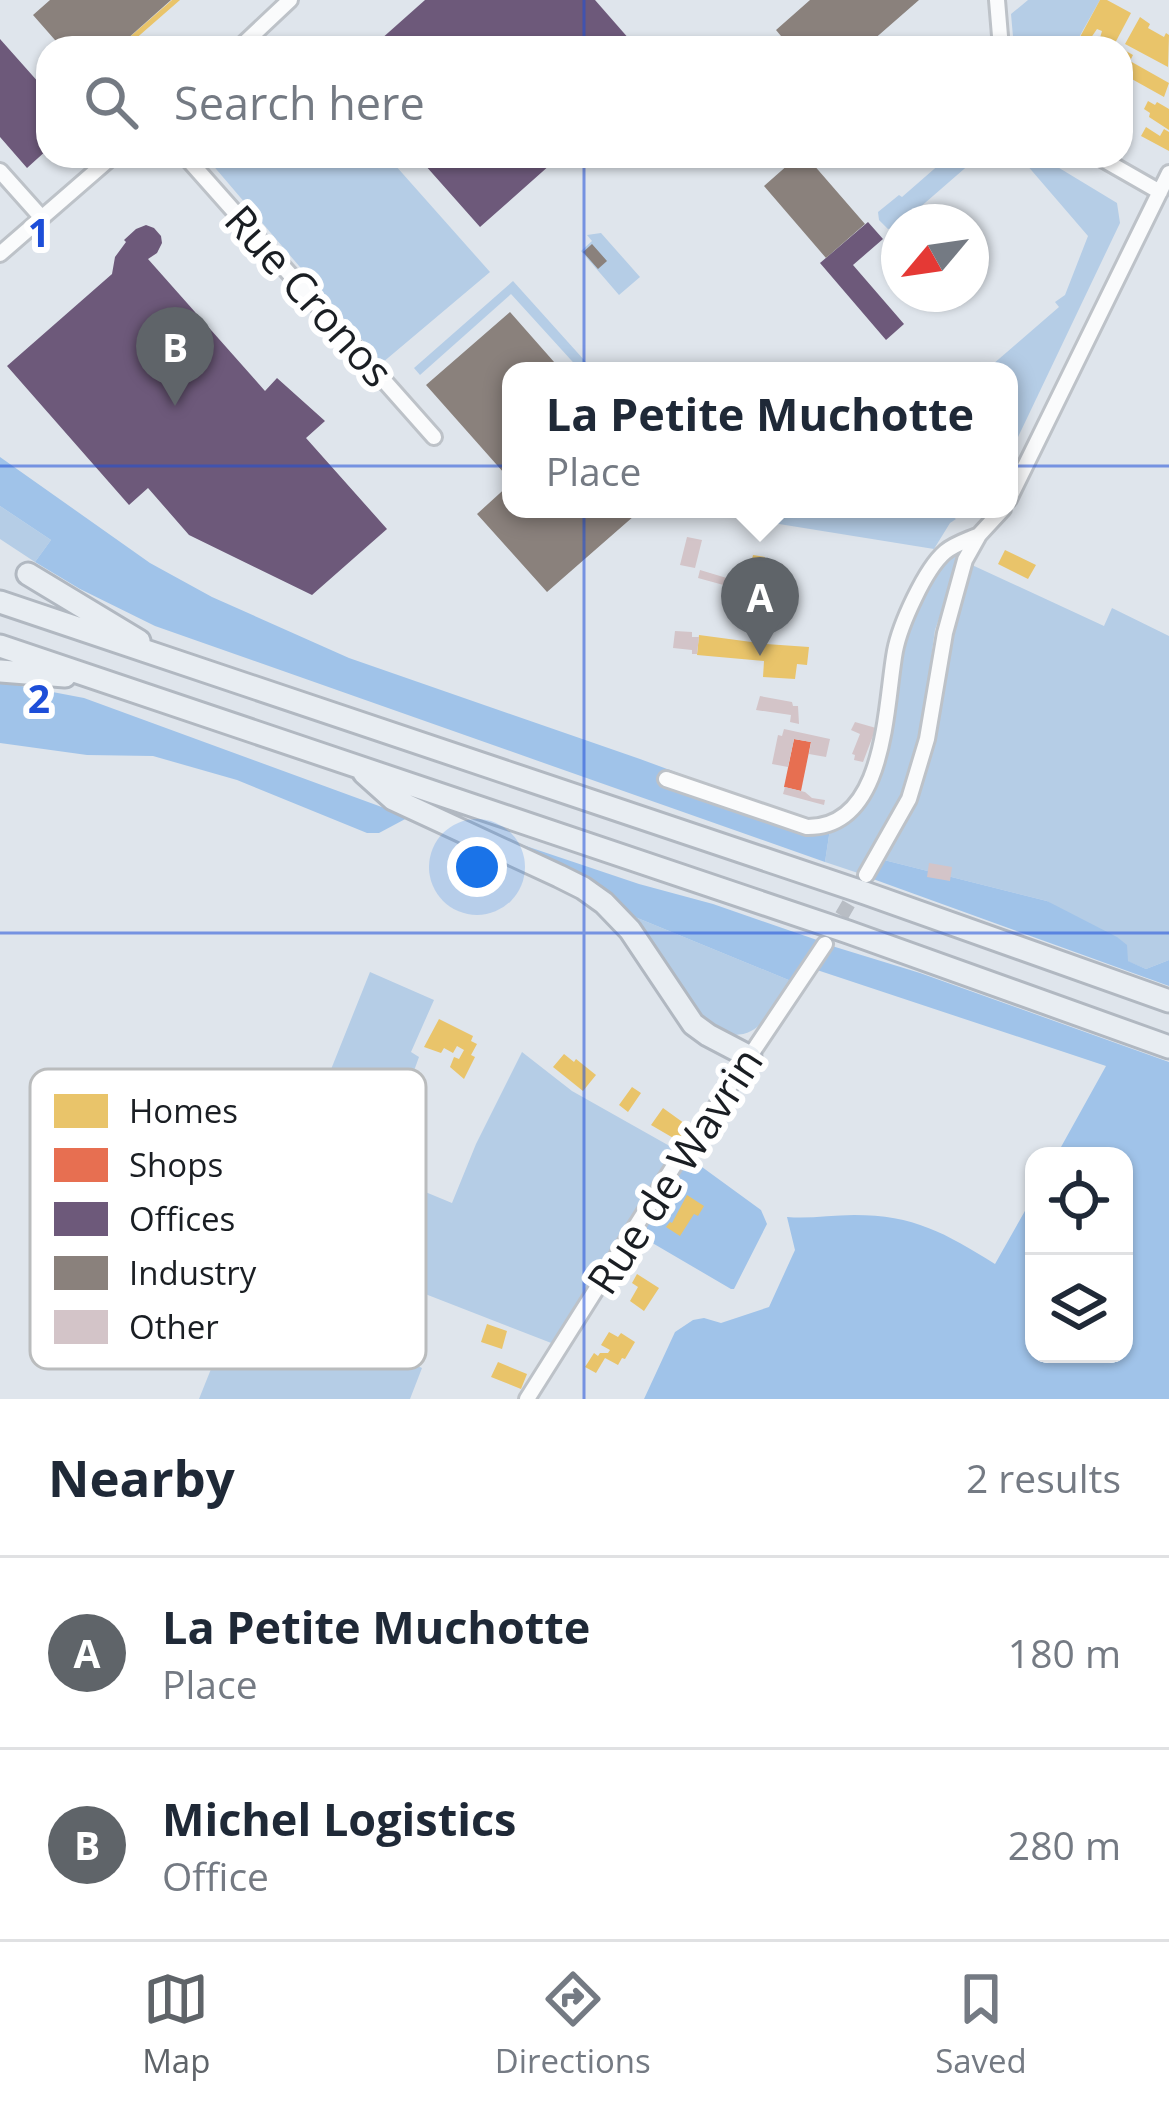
<!DOCTYPE html>
<style>
body{margin:0;font-family:"Open Sans",sans-serif;background:#f6f6f7;color:#1f2937}
.controls{position:absolute;right:36px;bottom:36px;display:grid;overflow:hidden;border-radius:24px;box-shadow:0 3px 9px #0004}
.controls button{width:108px;height:108px;display:grid;place-items:center;padding:0;border:0;border-bottom:3px solid #e0e1e3;background:#fff;color:#1f2937;font:60px sans-serif}
.compass{position:absolute;left:881px;top:204px;width:108px;height:108px;border-radius:50%;background:#fff;box-shadow:0 3px 9px #0004;rotate:241deg}
.you{position:absolute;left:477px;top:867px;width:42px;height:42px;margin:-30px;border:9px solid #fff;border-radius:50%;background:#1a73e8;box-shadow:0 0 0 18px #1a73e833}
.badge{display:grid;place-items:center;width:78px;height:78px;border-radius:50%;background:#5f6469;color:#fff;font-size:39px;font-weight:700}
.pin{position:absolute;translate:-50% -99px;filter:drop-shadow(0 3px 6px #0008)}
.pin::after{content:'';position:absolute;top:63px;width:42px;height:36px;background:inherit;clip-path:polygon(0 0,100% 0,50% 100%)}
.popup{position:absolute;left:502px;top:362px;width:516px;height:156px;box-sizing:border-box;display:grid;place-content:center;border-radius:24px;background:#fff;filter:drop-shadow(0 3px 9px #0005);font-size:39px;white-space:nowrap;color:#747a83}
.popup b{font-size:45px;color:#1f2937}
.popup::after{content:'';position:absolute;left:50%;top:100%;margin-left:-24px;border:24px solid transparent;border-top-color:#fff}
.list{margin:0;padding:0;list-style:none}
h2{display:flex;justify-content:space-between;align-items:center;height:156px;margin:0;padding:0 48px;font-size:51px}
h2 small{font-size:39px;font-weight:400;color:#747a83}
.list li{display:grid;grid-template-columns:78px 1fr auto;gap:36px;align-items:center;box-sizing:border-box;height:192px;padding:0 48px;border-top:3px solid #e0e1e3}
.list b{display:block;font-size:45px;white-space:nowrap}
.list p{margin:0;font-size:39px;white-space:nowrap;color:#747a83}
.list em{font-size:39px;font-style:normal;color:#747a83}
.icon{flex:none;width:66px;height:66px;fill:none;stroke:currentColor;stroke-width:2;stroke-linecap:round;stroke-linejoin:round}
.map{position:relative;flex:none;width:1169px;height:1399px;overflow:hidden}
.search{position:absolute;background:#fff;box-shadow:0 3px 9px #0004;left:36px;right:36px;top:36px;height:132px;display:flex;align-items:center;gap:30px;box-sizing:border-box;padding:0 42px;border-radius:36px;color:#747a83;font-size:45px}
.sheet{height:540px;background:#fff}
nav{display:flex;justify-content:space-around;align-items:center;box-sizing:border-box;height:168px;border-top:3px solid #e0e1e3;background:#fff;font-size:33px;color:#747a83}
nav a{display:grid;justify-items:center;gap:6px}
nav .on{color:#5f6469}
.map>svg:first-child{display:block}
</style>
<div class="map">
<svg width="1169" height="1399" viewBox="0 0 1169 1399">
<rect width="100%" height="100%" fill="#dfe5ec"/>
<path fill="#b5cde6" d="M1028 0H1100L1073 48H1014L1011 14Z
M205 156H387L490 272 382 363Z
M949 156H979L903 222H899L897 227 888 229 879 220 878 212 899 195 902 197Z
M1005 156H1044L1046 160 1117 203 1120 223 1009 456V371H985L1059 307 1055 302 1065 295 1088 236 1020 157 1010 164Z
M601 233 640 277 619 295 581 251 592 241 587 235Z
M513 281 594 371H581L511 294 420 375 414 368Z
M0 506 51 540 35 562 0 539Z
M763 509H940L956 519 950 523 934 549 760 521Z
M959 549 961 555 935 630 921 731 900 796 877 843 858 873 825 862 830 829 851 818 868 794 897 660 907 630 938 567 948 556Z
M972 565 1104 626 1112 608 1169 636V960L1146 969 1127 961 1047 901 884 860 914 802 935 737 950 637Z
M618 910 791 981C765 1019 757 1049 705 1028Z
M370 972 434 1000 411 1052 419 1057 377 1172 452 1203 476 1144 522 1052 572 1091 682 1153 559 1346 343 1262 318 1320 422 1368 410 1399H199Z"/>
<path fill="#a0c3e9" d="M0 457 150 563 212 597 349 658 640 759 830 829 825 862 155 626 80 589 35 562 51 540 0 506Z
M0 682 84 698 409 817 379 833H367L237 780 153 756 87 755 0 743Z
M475 829 639 884 713 904 817 940 791 981 618 910Z
M884 860 1047 901 1117 937 1127 945 1128 961 1146 969 1169 960V986L873 879Z
M832 946 920 973 1169 1062V1399H644L675 1332 693 1320 704 1318 721 1323 769 1307 795 1250 787 1217C809 1219 831 1215 854 1215 914 1215 945 1233 995 1264L1034 1195V1354H1124V1156H1056L1106 1066 814 969Z
M691 1159 761 1210 767 1224 734 1289H731L637 1234 644 1220 657 1219 667 1193 664 1188 681 1160Z
M343 1261 416 1290 397 1356 318 1320Z"/>
<path fill="#e9c46a" d="M172 0H180L125 48H117Z
M1100 0H1107L1131 13 1114 45 1121 48H1103L1106 41 1100 38 1102 31 1097 29 1084 48H1074Z
M1140 17 1150 24 1148 28 1164 37 1166 33 1169 35 1168 67 1125 44Z
M1121 48 1133 55 1130 61 1169 83 1164 97 1121 73Z
M1148 101 1155 105 1157 102 1169 109V130L1149 117 1150 113 1144 109Z
M1146 127 1160 136 1164 129 1169 132V151L1141 136Z
M1005 550 1036 565 1028 579 998 564Z
M753 555 765 557 757 593 745 591Z
M699 635 759 643 760 636 768 637 766 644 809 647 807 665 797 664 795 679 763 677 764 661 697 655Z
M439 1019 473 1036 471 1041 477 1044 471 1055 475 1057 464 1079 450 1067 454 1057 459 1059 464 1050 457 1046 453 1053 444 1048 441 1053 424 1047Z
M564 1054 574 1062 576 1059 596 1075 583 1091 553 1067Z
M632 1087 641 1093 628 1112 619 1105Z
M663 1108 688 1126 680 1139H675L651 1125Z
M383 1155 405 1163 403 1167 414 1173 411 1183 378 1168Z
M687 1195 704 1206 698 1216 694 1214 680 1236 666 1227 670 1222 672 1223Z
M637 1274 659 1288 644 1311 630 1301 638 1287 632 1283Z
M487 1324 507 1331 502 1349 481 1342Z
M609 1332 618 1337 621 1333 635 1342 625 1359 622 1358 618 1365 605 1358 596 1373 585 1367 594 1353 598 1356 600 1353H608L610 1350 601 1345Z
M498 1362 527 1374 521 1389 491 1377Z"/>
<path fill="#e76f51" d="M794 739 811 742 801 791 784 787Z"/>
<path fill="#6d597a" d="M425 0H595L637 48H371Z
M0 39 48 93V149L27 168 0 137Z
M417 156H560L480 227Z
M868 222 883 239 853 265 904 324 886 340 820 263Z
M146 225 154 228 161 236 162 243 157 253 148 259 265 391 277 378 325 421 306 438 387 529 312 595 189 535 148 488 129 505 7 366 112 274 115 257 126 242 124 240 136 229Z"/>
<path fill="#8a817c" d="M50 0H171L117 48H62L33 15Z
M810 0H919L864 48H791L776 30Z
M798 156H806L865 224 826 258 764 186Z
M592 244 607 261 598 269 583 252Z
M510 312 562 371H511V481L426 385Z
M511 483V509H642L547 592 477 514Z"/>
<path fill="#d3c4c8" d="M687 537 702 540 695 568 680 565Z
M700 570 740 582 738 589 698 578Z
M675 631 692 632V637H699L697 654H692V650L673 648Z
M760 696 792 702 793 706H798L799 724 790 722 791 715 756 710Z
M855 722 876 728 863 762 854 760 855 755 852 754 860 734 851 730Z
M784 729 830 739 826 757 809 754 811 742 794 739 788 767 772 764 778 735 782 736Z
M785 787 805 792 812 798 825 800 824 805 783 794Z
M929 863 952 867 950 881 927 877Z"/>
<g fill="none" stroke-linecap="round" stroke-linejoin="round">
<path stroke="#b8bdc4" stroke-width="14" stroke-dasharray="14 7" stroke-linecap="butt" d="M831 934 859 886"/>
<g stroke="#bdc2c8" stroke-width="20">
<path id="minor" d="M997 0 1001 48
M239 48 290 0
M185 156 434 437
M1097 156 1160 192
M0 171 42 218
M0 254 113 156
M1009 499 1169 173
M666 779 807 827C887 828 885 705 895 651 900 625 925 569 945 552 954 544 968 540 979 535
M866 875 909 799 927 739 945 633 965 560 979 535 1003 509
M527 1399 682 1153 701 1129 825 944"/>
</g>
<g stroke="#b1b8c1" stroke-width="27">
<path id="highway" d="M28 574 139 641
M0 602 865 893 1169 1001
M0 646 848 932 1169 1047
M0 671 65 676
M364 773 393 799 559 876 583 888 604 903 630 930 693 1024 708 1035 750 1057"/>
</g>
<use href="#minor" stroke="#fafbfc" stroke-width="14"/>
<use href="#highway" stroke="#e8edf2" stroke-width="21"/>
</g>
<path fill="none" stroke="#1d4ed8" stroke-width="3" stroke-opacity="0.55" d="M584 0V48M584 156V1399M0 466H1169M0 933H1169"/>
<g text-anchor="middle" stroke-width="12" stroke-linejoin="round" paint-order="stroke">
<g font-size="42" fill="#1a1e23" stroke="#fff">
<text transform="translate(309 296) rotate(48)" y="15">Rue Cronos</text>
<text transform="translate(675 1171) rotate(-57)" y="15">Rue de Wavrin</text>
</g>
</g>
<rect x="30" y="1069" width="396" height="300" rx="18" fill="#fff" stroke="#babcbd" stroke-width="3"/>
<rect x="54" y="1094" width="54" height="34" fill="#e9c46a"/>
<rect x="54" y="1148" width="54" height="34" fill="#e76f51"/>
<rect x="54" y="1202" width="54" height="34" fill="#6d597a"/>
<rect x="54" y="1256" width="54" height="34" fill="#8a817c"/>
<rect x="54" y="1310" width="54" height="34" fill="#d3c4c8"/>
<g font-size="33" fill="#1a1e23">
<text x="129" y="1123">Homes</text>
<text x="129" y="1177">Shops</text>
<text x="129" y="1231">Offices</text>
<text x="129" y="1285">Industry</text>
<text x="129" y="1339">Other</text>
</g>
<g font-size="39" text-anchor="middle" font-weight="bold" fill="#1d4ed8" stroke="#fff" stroke-width="12" stroke-linejoin="round" paint-order="stroke">
<text x="39" y="247">1</text>
<text x="39" y="713">2</text>
</g>
</svg>
<div class="controls">
<button><svg class="icon" aria-label="locate" viewBox="0 0 24 24"><circle cx="12" cy="12" r="6"/><path d="M12 2v4M12 18v4M2 12h4M18 12h4"/></svg></button>
<button><svg class="icon" aria-label="layers" viewBox="0 0 24 24"><path d="M12 4l9 5-9 5-9-5zM3 14l9 5 9-5"/></svg></button>
</div>
<svg class="compass" viewBox="-18 -18 36 36"><path d="M0-13l5 13h-10z" fill="#e53935"/><path d="M0 13l5-13h-10z" fill="#747a83"/></svg>
<div class="you"></div>
<div class="pin badge" style="left:760px;top:656px">A</div>
<div class="popup"><b>La Petite Muchotte</b>Place</div>
<div class="pin badge" style="left:175px;top:406px">B</div>
<div class="search"><svg class="icon" aria-label="search" viewBox="0 0 24 24"><circle cx="10" cy="10" r="6"/><path d="M15 15l6 6"/></svg>Search here</div>
</div>
<section class="sheet">
<h2>Nearby<small>2 results</small></h2>
<ul class="list">
<li><span class="badge">A</span><div><b>La Petite Muchotte</b><p>Place</p></div><em>180 m</em></li>
<li><span class="badge">B</span><div><b>Michel Logistics</b><p>Office</p></div><em>280 m</em></li>
</ul>
</section>
<nav>
<a class="on"><svg class="icon" aria-label="map" viewBox="0 0 24 24"><path d="M3 6l6-2 6 2 6-2v14l-6 2-6-2-6 2zM9 4v14M15 6v14"/></svg>Map</a>
<a><svg class="icon" aria-label="directions" viewBox="0 0 24 24"><path d="M12 3l9 9-9 9-9-9zM9 14v-3h6M13 9l2 2-2 2"/></svg>Directions</a>
<a><svg class="icon" aria-label="saved" viewBox="0 0 24 24"><path d="M7 4h10v16l-5-4-5 4z"/></svg>Saved</a>
</nav>
